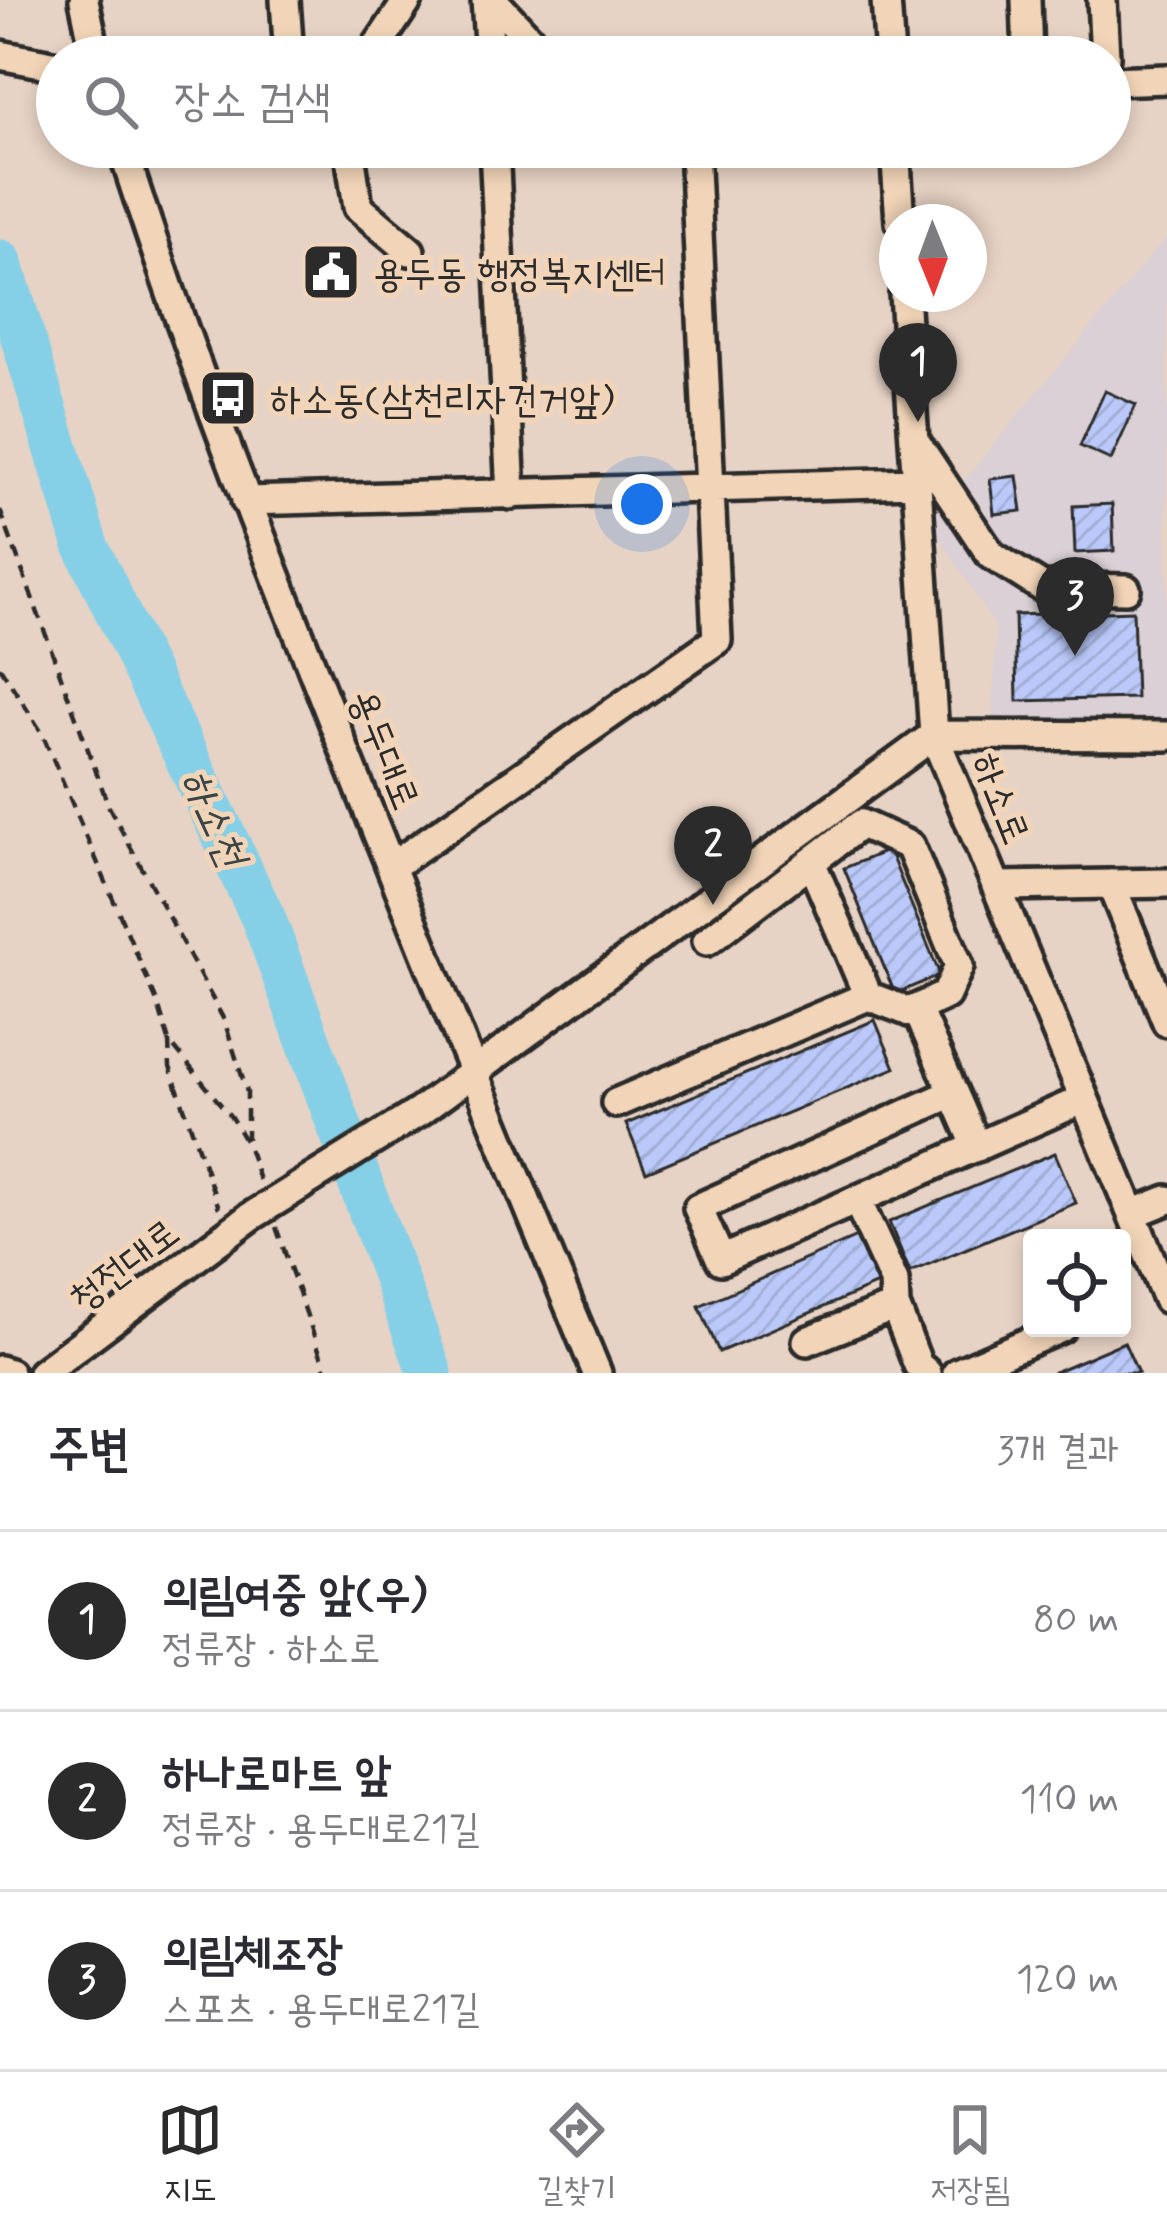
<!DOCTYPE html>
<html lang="ko">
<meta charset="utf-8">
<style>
body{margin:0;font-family:Mynerve,"Poor Story",sans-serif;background:#f2f2f3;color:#2b2b33}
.controls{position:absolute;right:36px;bottom:36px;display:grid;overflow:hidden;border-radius:12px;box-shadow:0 6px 18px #0003}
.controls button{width:108px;height:108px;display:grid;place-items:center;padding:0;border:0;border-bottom:3px solid #e1e1e2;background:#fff;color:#2b2b33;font:60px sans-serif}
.compass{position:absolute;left:879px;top:204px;width:108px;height:108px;border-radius:50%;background:#fff;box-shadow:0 6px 18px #0003;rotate:179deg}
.you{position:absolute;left:642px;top:504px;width:42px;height:42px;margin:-30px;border:9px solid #fff;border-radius:50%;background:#1a73e8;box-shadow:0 0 0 18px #1a73e833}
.badge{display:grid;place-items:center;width:78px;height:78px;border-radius:50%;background:#2b2b2b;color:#fff;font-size:39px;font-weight:700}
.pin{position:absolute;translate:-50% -99px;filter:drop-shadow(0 3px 6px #0008)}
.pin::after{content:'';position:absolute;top:63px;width:42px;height:36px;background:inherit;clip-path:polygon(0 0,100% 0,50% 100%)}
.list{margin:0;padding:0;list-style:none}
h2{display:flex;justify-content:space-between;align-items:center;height:156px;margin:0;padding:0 48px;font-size:51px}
h2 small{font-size:39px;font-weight:400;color:#7c7c81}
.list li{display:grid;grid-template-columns:78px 1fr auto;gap:36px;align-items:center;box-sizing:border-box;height:180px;padding:0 48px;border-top:3px solid #e1e1e2}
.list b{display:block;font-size:45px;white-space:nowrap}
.list p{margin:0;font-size:39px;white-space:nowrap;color:#7c7c81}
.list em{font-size:39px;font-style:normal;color:#7c7c81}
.icon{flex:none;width:66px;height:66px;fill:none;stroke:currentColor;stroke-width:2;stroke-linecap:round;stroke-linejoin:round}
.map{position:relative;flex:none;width:1167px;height:1373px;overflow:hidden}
.search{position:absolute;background:#fff;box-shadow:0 6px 18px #0003;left:36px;right:36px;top:36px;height:132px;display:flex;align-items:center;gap:30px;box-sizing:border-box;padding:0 42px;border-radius:66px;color:#7c7c81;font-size:45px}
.sheet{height:696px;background:#fff}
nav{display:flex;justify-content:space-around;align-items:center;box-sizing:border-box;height:168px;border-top:3px solid #e1e1e2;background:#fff;font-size:33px;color:#7c7c81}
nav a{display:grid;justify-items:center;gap:6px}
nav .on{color:#2b2b2b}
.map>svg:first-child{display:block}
</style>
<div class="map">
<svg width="1167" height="1373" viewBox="0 0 1167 1373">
<defs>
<pattern id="building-hatch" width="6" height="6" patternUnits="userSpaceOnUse" patternTransform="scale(3)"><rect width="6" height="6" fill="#bac9f9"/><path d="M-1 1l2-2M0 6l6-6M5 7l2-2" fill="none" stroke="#a0add6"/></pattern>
</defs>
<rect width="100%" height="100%" fill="#e7d3c5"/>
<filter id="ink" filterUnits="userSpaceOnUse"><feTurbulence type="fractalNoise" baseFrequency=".00833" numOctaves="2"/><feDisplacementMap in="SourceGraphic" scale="24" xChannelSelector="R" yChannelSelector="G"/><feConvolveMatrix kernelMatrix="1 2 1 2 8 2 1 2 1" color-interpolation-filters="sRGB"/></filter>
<g filter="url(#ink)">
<path fill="#dad0d5" d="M1167 236V730L993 727 995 627 930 521Z"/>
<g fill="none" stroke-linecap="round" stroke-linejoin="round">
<path stroke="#86d0e7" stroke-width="45" d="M0 262 86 546 264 920 430 1373"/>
</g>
<path fill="url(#building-hatch)" stroke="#2b2b2b" stroke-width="3" d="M1105 391 1136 405 1111 460 1080 446Z
M1017 476 1022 511 994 514 990 479Z
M1112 504 1114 551 1075 553 1073 506Z
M1133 611 1136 698 1017 701 1015 615Z
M889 850 940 975 895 994 844 868Z
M875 1020 895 1068 646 1172 626 1124Z
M1055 1153 1076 1203 910 1272 889 1222Z
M859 1236 880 1283 719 1352 699 1306Z
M1124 1342 1138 1373H1052Z"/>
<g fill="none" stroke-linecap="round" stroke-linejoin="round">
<g stroke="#2b2b2b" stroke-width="36">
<path id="minor" d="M84 0 96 57
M285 0 289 57
M486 0 490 57
M493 0 546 57
M886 0 890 57
M1026 0 1028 57
M1102 0 1105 57
M0 55 57 66
M370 57 408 0
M1110 81 1167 79
M122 147C184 343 259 534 335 726 420 942 508 1158 597 1373
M349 147 358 207 410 251
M494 147 511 495
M895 147 900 222
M904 294 934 735 1167 1299
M917 444 991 555 1042 587 1126 589
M246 501 915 482
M812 864 868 996
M391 867 717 640 694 147
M1111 884 1167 1022
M996 886 1167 883
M707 941 861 824 910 846 959 966 946 995 909 1012
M953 1093 698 1208 721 1260 1084 1099
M616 1103 868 996 920 1016 977 1147
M419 1112 934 735 1167 736
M857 1200 894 1281 895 1306 918 1365 927 1373
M1132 1214 1167 1200
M807 1341 895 1306
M0 1370 9 1373
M42 1373 250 1217
M957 1373 1061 1328"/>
</g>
<path stroke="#2b2b2b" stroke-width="4.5" stroke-dasharray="12 9" stroke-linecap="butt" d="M0 510 109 807 224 1020 247 1092V1139
M0 667 42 733 158 1004 169 1041 231 1117 247 1144 260 1183
M169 1041 170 1067 219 1208
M276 1227 327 1373"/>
<use href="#minor" stroke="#f2d5b8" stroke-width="27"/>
<g stroke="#2b2b2b" stroke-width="36" stroke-linecap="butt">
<path id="minor-bridge" d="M250 1217 419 1112"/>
</g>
<use href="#minor-bridge" stroke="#f2d5b8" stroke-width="27"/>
</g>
</g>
<defs>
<g id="civic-square" transform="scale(3)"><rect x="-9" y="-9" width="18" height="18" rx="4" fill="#2b2b2b" stroke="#f2d5b8"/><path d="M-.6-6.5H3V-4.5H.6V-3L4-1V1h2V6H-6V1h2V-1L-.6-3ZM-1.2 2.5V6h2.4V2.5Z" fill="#fff"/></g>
<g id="bus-square" transform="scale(3)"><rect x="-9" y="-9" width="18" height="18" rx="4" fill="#2b2b2b" stroke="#f2d5b8"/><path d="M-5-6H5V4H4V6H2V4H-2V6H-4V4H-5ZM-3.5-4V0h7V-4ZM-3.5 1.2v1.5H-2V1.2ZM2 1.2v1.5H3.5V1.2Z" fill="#fff"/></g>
</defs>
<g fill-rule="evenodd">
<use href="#civic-square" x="331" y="272"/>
<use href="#bus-square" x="228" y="398"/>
</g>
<g text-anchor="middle" stroke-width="10" stroke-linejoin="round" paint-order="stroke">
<g font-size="39" fill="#2b2b2b" stroke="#f2d5b8" text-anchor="start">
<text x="373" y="286">용두동 행정복지센터</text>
<text x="270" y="412">하소동(삼천리자건거앞)</text>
</g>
<g font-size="39" fill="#2b2b2b" stroke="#f2d5b8">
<text transform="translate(386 749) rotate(68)" y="14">용두대로</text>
<text transform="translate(1002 798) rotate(68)" y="14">하소로</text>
<text transform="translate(123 1264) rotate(-37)" y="14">청전대로</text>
</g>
<g font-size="42" font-style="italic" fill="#394447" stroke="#f2d5b8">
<text transform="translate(215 817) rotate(65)" y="15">하소천</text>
</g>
</g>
</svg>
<div class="controls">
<button><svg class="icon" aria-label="locate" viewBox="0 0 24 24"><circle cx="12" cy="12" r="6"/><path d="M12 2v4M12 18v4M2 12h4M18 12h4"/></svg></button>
</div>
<svg class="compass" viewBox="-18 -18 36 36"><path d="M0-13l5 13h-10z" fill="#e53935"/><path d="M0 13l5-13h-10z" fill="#7c7c81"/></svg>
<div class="you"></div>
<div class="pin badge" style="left:918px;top:422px">1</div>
<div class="pin badge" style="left:713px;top:905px">2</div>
<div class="pin badge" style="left:1075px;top:656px">3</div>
<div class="search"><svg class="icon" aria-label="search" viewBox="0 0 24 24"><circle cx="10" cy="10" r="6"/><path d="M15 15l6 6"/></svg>장소 검색</div>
</div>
<section class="sheet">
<h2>주변<small>3개 결과</small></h2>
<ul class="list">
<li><span class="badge">1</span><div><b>의림여중 앞(우)</b><p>정류장 · 하소로</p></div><em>80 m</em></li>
<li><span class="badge">2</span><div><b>하나로마트 앞</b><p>정류장 · 용두대로21길</p></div><em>110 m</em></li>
<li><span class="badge">3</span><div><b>의림체조장</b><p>스포츠 · 용두대로21길</p></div><em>120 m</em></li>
</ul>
</section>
<nav>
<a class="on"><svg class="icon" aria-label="map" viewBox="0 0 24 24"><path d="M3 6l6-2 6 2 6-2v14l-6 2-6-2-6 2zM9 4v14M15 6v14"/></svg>지도</a>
<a><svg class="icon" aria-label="directions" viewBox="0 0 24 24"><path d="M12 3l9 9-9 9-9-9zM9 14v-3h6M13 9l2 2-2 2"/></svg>길찾기</a>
<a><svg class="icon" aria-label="saved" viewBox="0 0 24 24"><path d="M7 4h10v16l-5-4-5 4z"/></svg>저장됨</a>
</nav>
